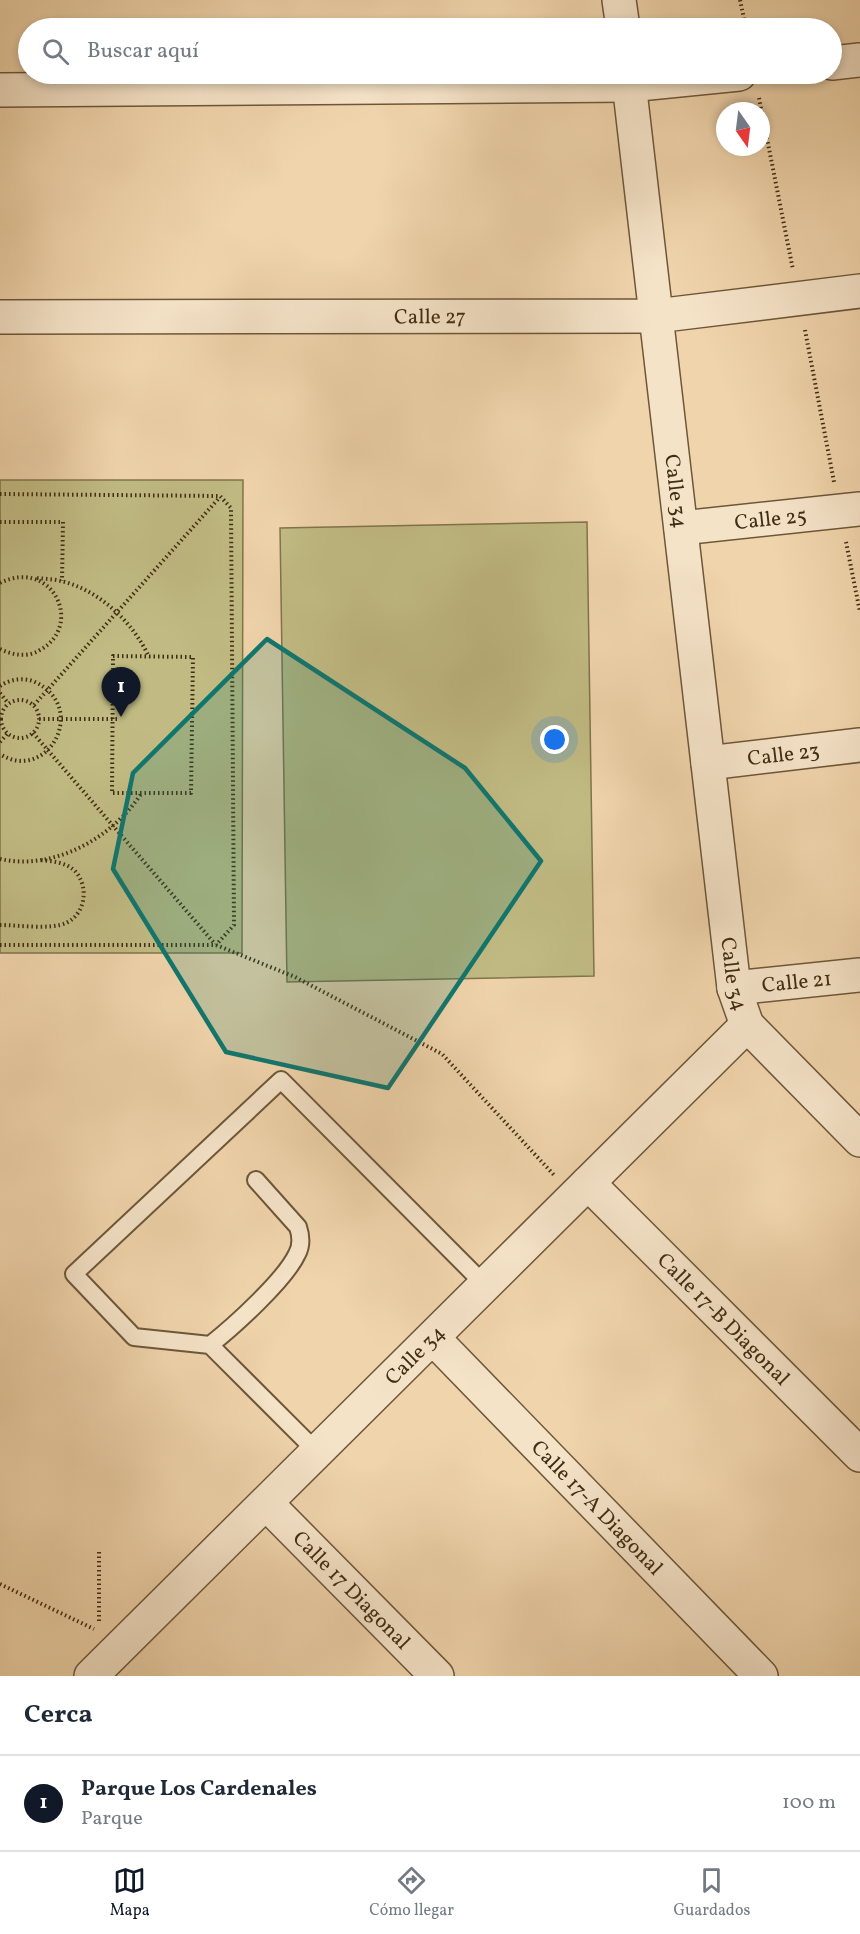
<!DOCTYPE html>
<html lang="es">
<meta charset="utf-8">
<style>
body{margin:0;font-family:Vollkorn,serif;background:#f6f6f7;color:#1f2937}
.compass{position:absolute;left:716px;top:102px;width:54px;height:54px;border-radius:50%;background:#fff;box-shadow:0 3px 9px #0003;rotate:166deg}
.you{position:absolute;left:555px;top:740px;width:21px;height:21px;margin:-15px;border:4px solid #fff;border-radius:50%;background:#1a73e8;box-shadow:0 0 0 9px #1a73e833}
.badge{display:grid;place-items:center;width:39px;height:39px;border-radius:50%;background:#111827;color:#fff;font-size:20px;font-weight:700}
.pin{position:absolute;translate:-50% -50px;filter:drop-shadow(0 2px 3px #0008)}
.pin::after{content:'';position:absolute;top:32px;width:21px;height:18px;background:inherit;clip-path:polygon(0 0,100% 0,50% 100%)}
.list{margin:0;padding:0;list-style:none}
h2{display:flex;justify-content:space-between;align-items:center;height:78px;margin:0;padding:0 24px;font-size:26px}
h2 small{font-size:20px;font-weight:400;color:#747a83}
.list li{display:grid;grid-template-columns:39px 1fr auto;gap:18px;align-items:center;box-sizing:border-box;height:96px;padding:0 24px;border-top:2px solid #e0e1e3}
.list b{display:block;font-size:22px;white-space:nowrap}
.list p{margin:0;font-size:20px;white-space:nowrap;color:#747a83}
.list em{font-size:20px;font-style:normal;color:#747a83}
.icon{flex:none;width:33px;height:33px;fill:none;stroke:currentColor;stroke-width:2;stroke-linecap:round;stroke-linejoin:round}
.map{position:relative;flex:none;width:860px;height:1676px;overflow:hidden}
.search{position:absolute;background:#fff;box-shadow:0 3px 9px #0003;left:18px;right:18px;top:18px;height:66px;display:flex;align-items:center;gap:15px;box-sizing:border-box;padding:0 21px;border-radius:33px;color:#747a83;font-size:22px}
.sheet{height:174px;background:#fff}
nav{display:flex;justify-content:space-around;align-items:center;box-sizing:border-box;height:84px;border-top:2px solid #e0e1e3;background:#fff;font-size:16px;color:#747a83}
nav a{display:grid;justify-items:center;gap:3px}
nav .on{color:#111827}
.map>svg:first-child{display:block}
</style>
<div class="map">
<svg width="860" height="1676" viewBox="0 0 860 1676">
<rect width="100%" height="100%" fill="#f0d4ab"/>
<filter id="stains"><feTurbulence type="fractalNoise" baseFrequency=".00333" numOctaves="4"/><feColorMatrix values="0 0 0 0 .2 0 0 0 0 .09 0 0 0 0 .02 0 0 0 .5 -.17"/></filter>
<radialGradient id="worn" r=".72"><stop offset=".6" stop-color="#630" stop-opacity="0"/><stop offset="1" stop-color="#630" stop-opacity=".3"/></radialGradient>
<path fill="#c1bb83" stroke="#81744b" stroke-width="1.5" d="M0 480H243L242 953H0Z
M587 522 594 976 287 982 280 528Z"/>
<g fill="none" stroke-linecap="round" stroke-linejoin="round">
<g stroke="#6d5739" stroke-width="20">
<path id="lane" d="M256 1180 298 1227C301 1236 302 1245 297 1254 285 1280 233 1327 210 1345L134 1337 74 1274 281 1080 485 1285
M210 1345 317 1452"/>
</g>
<g stroke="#6d5739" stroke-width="36">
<g id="street">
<path d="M619 0 623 28"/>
<path d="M832 63 860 60"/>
<path id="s1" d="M628 74 734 988 747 1025 860 1140"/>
<path d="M0 90 629 85 739 74"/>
<path id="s2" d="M0 317 656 316 860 291"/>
<path id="s3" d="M681 528 860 509"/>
<path id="s4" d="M708 763 860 745"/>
<path id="s5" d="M734 988 860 975"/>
<path id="s6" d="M588 1183 860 1455"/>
<path id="s7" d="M433 1338 761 1676"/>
<path id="s8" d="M266 1503 437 1676"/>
<path id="s9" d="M91 1676 747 1025"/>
</g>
</g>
<path stroke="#412d13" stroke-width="4" stroke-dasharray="1.5 3" stroke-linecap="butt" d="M740 0 746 28
M759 98 793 270
M805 330 834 482
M0 494 220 496 231 508 234 925 216 945
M0 522H63L62 581
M846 542 860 612
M37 578C45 579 53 579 61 581 99 590 133 622 149 657
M0 583C52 557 85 625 40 650 27 658 13 655 0 649
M113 656 193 657 191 793H112Z
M0 686C10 679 24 677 35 682 90 708 47 784 0 754
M0 693 8 703
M1 719a19 19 0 1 1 38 0a19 19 0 1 1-38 0Z
M34 705 220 497
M39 719H118
M33 733 215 944
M0 742 8 733
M0 859C54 871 112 838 141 794
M0 925C18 925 50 930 66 923 86 914 89 886 75 871 66 862 51 861 39 860
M0 945H216L295 977 442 1054 554 1175
M99 1552V1624
M0 1584 94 1629"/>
<use href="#lane" stroke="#f5e3c8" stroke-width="16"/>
<use href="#street" stroke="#f5e3c8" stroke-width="33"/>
</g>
<path fill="#0f766e" fill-opacity="0.2" stroke="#0f766e" stroke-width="4.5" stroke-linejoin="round" d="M267 639 465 768 541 861 388 1088 226 1052 113 869 133 773Z"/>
<g text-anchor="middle" stroke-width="4.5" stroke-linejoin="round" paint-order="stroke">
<g font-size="21" fill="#412d13" stroke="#f5e3c8">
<text dy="7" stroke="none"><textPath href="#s2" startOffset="430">Calle 27</textPath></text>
<text dy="7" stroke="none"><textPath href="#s1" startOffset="420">Calle 34</textPath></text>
<text dy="7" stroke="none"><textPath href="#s3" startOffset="90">Calle 25</textPath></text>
<text dy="7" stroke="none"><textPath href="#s4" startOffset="76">Calle 23</textPath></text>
<text dy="7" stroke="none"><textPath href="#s1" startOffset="906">Calle 34</textPath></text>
<text dy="7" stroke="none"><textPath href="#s5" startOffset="63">Calle 21</textPath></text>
<text dy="7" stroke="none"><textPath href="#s6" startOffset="192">Calle 17-B Diagonal</textPath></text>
<text dy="7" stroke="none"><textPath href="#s9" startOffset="456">Calle 34</textPath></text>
<text dy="7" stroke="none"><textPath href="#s7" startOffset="236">Calle 17-A Diagonal</textPath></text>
<text dy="7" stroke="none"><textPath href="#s8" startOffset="122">Calle 17 Diagonal</textPath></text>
</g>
</g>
<rect width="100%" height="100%" filter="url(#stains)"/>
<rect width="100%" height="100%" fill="url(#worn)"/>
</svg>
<svg class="compass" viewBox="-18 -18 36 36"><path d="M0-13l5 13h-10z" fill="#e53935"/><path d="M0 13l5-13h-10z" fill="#747a83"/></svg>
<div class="you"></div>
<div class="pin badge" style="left:121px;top:717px">1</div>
<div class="search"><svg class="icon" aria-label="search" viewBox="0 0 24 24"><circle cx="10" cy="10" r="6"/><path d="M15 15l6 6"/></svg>Buscar aquí</div>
</div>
<section class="sheet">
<h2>Cerca<small></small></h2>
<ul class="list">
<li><span class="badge">1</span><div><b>Parque Los Cardenales</b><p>Parque</p></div><em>100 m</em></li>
</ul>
</section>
<nav>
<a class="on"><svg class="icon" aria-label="map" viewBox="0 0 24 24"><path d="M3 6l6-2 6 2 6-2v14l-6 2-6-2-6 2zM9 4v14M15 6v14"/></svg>Mapa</a>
<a><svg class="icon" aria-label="directions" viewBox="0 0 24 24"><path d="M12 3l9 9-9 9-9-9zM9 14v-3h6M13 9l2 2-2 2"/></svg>Cómo llegar</a>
<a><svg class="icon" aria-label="saved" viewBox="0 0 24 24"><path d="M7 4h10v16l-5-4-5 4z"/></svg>Guardados</a>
</nav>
